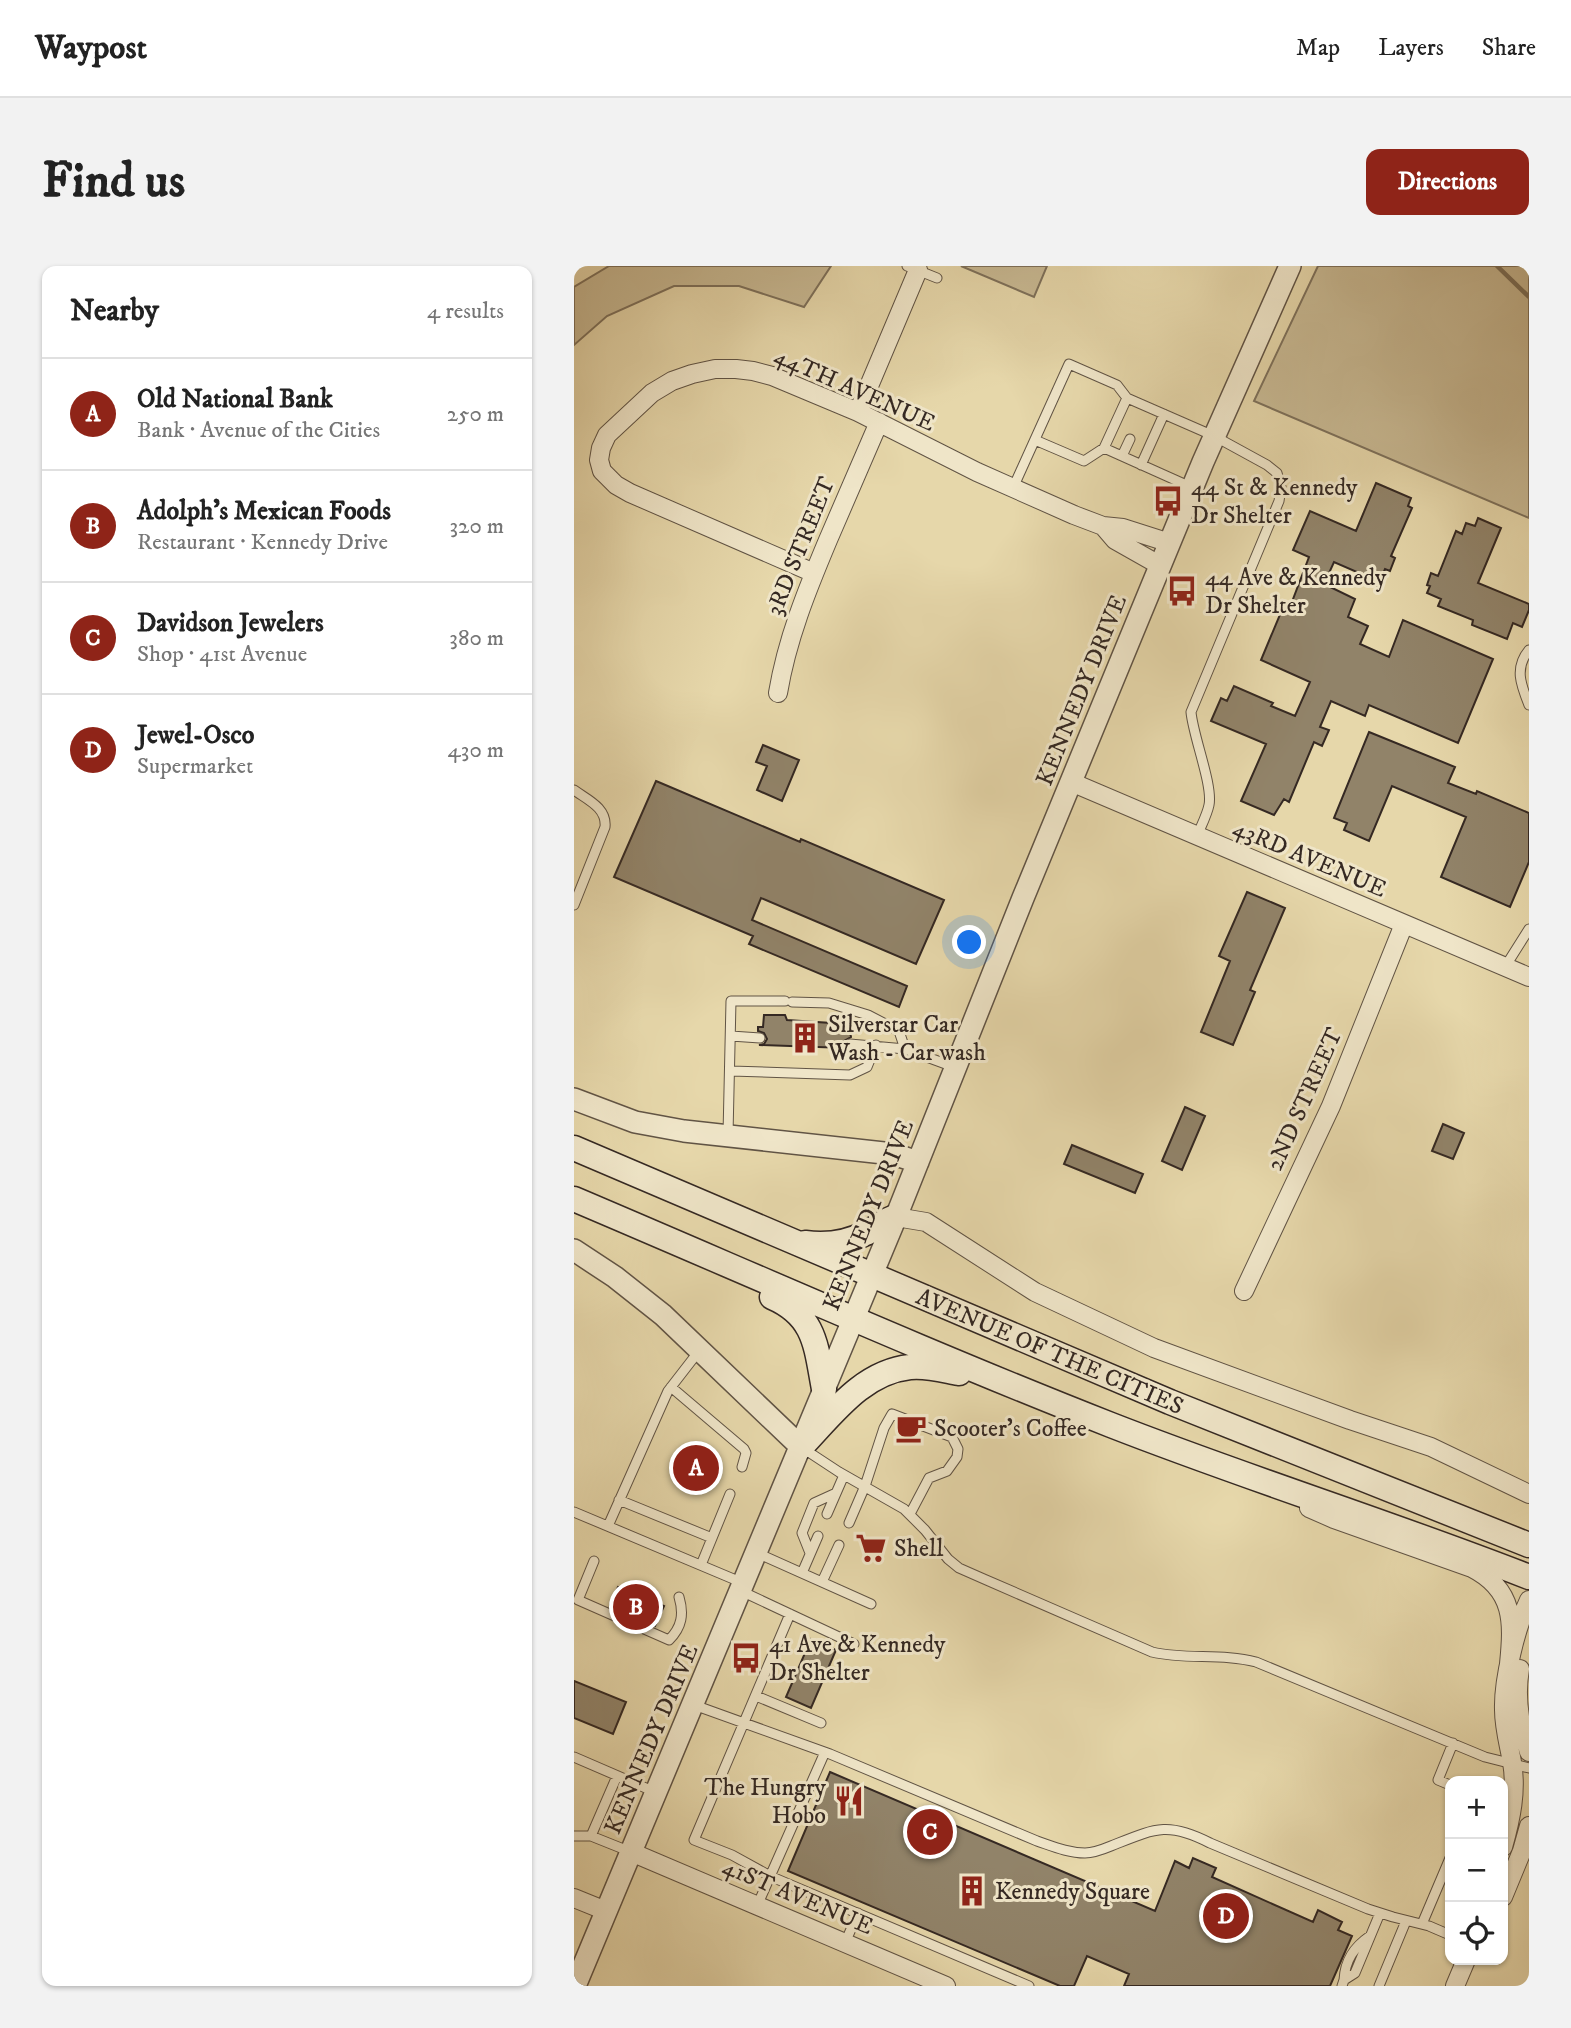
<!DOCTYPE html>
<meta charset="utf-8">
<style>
body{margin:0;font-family:"IM FELL DW Pica",serif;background:#f2f2f2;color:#222}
.controls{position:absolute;right:21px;bottom:21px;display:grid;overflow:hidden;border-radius:14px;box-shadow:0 2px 5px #0004}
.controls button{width:63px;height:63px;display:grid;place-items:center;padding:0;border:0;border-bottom:2px solid #e0e0e0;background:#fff;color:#222;font:35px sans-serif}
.you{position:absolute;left:396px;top:677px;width:24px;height:24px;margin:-18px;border:5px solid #fff;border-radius:50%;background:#1a73e8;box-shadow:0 0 0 10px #1a73e833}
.badge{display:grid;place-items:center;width:46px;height:46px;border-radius:50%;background:#8f2418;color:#fff;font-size:23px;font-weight:700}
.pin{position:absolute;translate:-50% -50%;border:4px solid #fff;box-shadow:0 2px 7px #0006}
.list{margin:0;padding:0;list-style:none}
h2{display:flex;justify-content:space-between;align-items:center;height:91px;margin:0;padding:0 28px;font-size:30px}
h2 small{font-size:23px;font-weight:400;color:#767676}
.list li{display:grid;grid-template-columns:46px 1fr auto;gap:21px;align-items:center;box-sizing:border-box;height:112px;padding:0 28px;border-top:2px solid #e0e0e0}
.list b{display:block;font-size:26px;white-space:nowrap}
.list p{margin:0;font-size:23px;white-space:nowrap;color:#767676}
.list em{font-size:23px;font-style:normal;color:#767676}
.icon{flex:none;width:38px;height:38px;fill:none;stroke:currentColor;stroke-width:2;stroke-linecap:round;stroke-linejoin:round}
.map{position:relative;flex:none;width:955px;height:1720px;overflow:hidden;border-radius:14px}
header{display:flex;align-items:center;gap:42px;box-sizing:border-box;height:98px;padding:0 35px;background:#fff;border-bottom:2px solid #e0e0e0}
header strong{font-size:33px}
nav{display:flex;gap:38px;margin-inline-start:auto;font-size:24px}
.intro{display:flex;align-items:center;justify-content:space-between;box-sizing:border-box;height:168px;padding:0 42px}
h1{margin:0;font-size:49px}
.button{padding:18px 32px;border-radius:14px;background:#8f2418;color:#fff;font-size:24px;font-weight:700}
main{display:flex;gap:42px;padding:0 42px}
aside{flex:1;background:#fff;border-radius:14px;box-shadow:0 2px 5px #0004}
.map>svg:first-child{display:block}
</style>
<header>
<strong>Waypost</strong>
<nav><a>Map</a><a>Layers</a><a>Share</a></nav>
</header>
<div class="intro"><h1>Find us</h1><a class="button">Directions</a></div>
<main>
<aside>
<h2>Nearby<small>4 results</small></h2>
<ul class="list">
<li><span class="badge">A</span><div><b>Old National Bank</b><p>Bank · Avenue of the Cities</p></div><em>250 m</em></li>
<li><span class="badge">B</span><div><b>Adolph's Mexican Foods</b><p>Restaurant · Kennedy Drive</p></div><em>320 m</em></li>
<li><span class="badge">C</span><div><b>Davidson Jewelers</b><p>Shop · 41st Avenue</p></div><em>380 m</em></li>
<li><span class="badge">D</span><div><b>Jewel-Osco</b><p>Supermarket</p></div><em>430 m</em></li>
</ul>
</aside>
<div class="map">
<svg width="955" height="1720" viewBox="0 0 955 1720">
<rect width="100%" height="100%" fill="#e6d7aa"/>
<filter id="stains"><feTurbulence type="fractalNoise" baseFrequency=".00286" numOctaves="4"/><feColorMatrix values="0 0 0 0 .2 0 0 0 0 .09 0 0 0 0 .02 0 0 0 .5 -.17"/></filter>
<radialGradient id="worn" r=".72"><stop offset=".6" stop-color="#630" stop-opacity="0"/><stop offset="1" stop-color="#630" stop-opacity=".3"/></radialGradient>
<path fill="#c8b993" stroke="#7e715b" stroke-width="2" d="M35 0H257L230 41 165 20H100L33 50 0 79V21Z
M387 0H473L460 31Z
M744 0H955V252L680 135Z"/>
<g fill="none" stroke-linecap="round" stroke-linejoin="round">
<path stroke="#7b6e58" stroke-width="4.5" d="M923 0 955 31"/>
</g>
<path fill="#918369" stroke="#352923" stroke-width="2" d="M802 217 837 232 834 240 838 242 817 290 821 292 816 305 811 303 804 320 781 311 783 306 760 296 750 318 781 333 774 351 794 360 786 378 815 391 829 354 919 393 884 477 795 439 791 450 757 435 746 461 755 464 748 480 740 476 715 536 710 533 700 549 667 535 692 478 637 455 647 432 653 435 660 420 699 437 697 440 721 450 736 416 687 394 710 339 716 341 735 291 719 284 736 245 782 265Z
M904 252 927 262 904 317 955 338V344L948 361 939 357 933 373 898 359 899 354 864 340 867 333 853 327 856 320 853 319 857 307 864 310 882 265 888 268 892 257 901 260Z
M795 466 881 501 874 517 902 528 903 525 955 547V596L936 641 867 611 892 551 818 520 795 575 770 564 773 557 760 552Z
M189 479 225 494 208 535 183 524 193 500 182 496Z
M82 515 226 576 227 573 370 634 342 698 187 632 178 654 333 720 325 741 175 678 179 670 40 611Z
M673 626 711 642 676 724 681 726 659 779 627 766 656 695 645 690Z
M190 749H211L213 754 272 758 271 765 276 766 277 771 270 775 271 782 185 779 190 778 193 773 190 767 184 765V761H189Z
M611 841 631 850 608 904 588 895Z
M869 858 890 867 879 893 858 885Z
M498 879 569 908 561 927 490 898Z
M44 1321 90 1340 81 1360 36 1340Z
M237 1373 262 1384 237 1442 212 1431Z
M0 1415 52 1436 39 1468 0 1452Z
M256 1506 581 1645 601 1595 615 1602 619 1592 642 1602 638 1611 739 1656 744 1644 768 1656 764 1664 778 1670 756 1720H550L555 1708 513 1690 500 1720H486L214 1605Z"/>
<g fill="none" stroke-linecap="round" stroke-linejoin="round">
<g stroke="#615445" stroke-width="11">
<path id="service" d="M333 0 363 12
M461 174 510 195 530 182 553 132
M530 182 617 221
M548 190 556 173
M567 199 590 148
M439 222 495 98 543 119 553 132 640 170 693 199 703 207 707 221 705 235 617 446C619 470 639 519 635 539 633 549 627 560 623 570
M955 384C940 402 947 419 955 439
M0 524C14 534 33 542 31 561L0 639
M931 701 955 663
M218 736 255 737 294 749 325 765 331 783
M157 770 186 772
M276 778 331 783 380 801
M157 805 276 809 293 801 302 779
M154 869 157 735H211
M97 1121 170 1183 172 1187 168 1201
M230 1183 265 1206 330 1243 351 1264 374 1293 385 1302 410 1313 578 1386C612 1394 648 1387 682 1396L911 1491 955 1502
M45 1234 138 1272
M0 1246 169 1317
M253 1248 270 1209
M275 1257 291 1220 310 1162 318 1148 378 1171 384 1183 383 1191 373 1205 355 1212 336 1248
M34 1260 94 1125 125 1085
M183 1287 297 1338
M236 1287 228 1267 240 1237 262 1227
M20 1295 4 1334 95 1374C108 1361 110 1348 105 1331
M127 1299 156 1228
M228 1307 244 1270
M248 1316 265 1279
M167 1325 280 1378
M216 1348 120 1574 158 1589 198 1611 455 1720
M182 1430 247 1457
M120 1439 256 1488 463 1575C478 1580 494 1587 511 1587 522 1587 532 1582 542 1578 582 1562 595 1556 636 1577L794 1643 819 1651 855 1660 876 1669
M0 1491 81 1526
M876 1519 864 1514 879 1477
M0 1570H17L57 1586
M17 1570 43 1510
M183 1640 251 1486
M848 1658 876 1592
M271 1677 284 1647
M770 1714C771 1694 780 1681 796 1670
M768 1720 770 1714 781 1707 806 1647
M805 1720 832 1655"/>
</g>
<g stroke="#615445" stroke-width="20">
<path id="minor" d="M284 146 344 4
M529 260 541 274 587 300
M240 307 56 227 42 219 28 205 25 194 27 182 33 169 78 127 98 115 118 108 141 103H162L179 105 198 110 284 146 403 206 500 249 529 260 549 262 596 277
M204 427C213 373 233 324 254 274 271 235 288 196 305 156
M497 516 955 711
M322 951 352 956 461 1026 580 1082 776 1154 857 1181 955 1228
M670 1025 757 840 830 658
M735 1242 760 1253 898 1302C941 1324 939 1357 935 1398
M946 1403C941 1430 946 1460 955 1486
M929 1581C937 1553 943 1525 938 1496 935 1479 930 1462 930 1444 929 1414 942 1361 955 1334
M57 1586 372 1720
M929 1631 948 1585 955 1560
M0 1632 32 1645
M881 1720 892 1694"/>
</g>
<g stroke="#615445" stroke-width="24">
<path id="tertiary" d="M0 833 61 856 110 865 319 888 344 896
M0 984 41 1011 89 1049 227 1181
M1 1720 322 951 449 632 629 196 716 0"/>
</g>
<g stroke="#352923" stroke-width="27">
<path id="secondary" d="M0 882 596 1136 955 1279
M0 933C179 1009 356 1088 537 1159 675 1213 817 1257 955 1311
M231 977C253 980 273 977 292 967 303 962 310 954 322 951
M198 1031C242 1050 242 1081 250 1123
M227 1181C258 1149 288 1106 336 1101 352 1099 369 1104 385 1107"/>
</g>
<use href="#service" stroke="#efe5c8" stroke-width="9"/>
<use href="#minor" stroke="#efe5c8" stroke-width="18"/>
<use href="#tertiary" stroke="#efe5c8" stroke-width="21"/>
<use href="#secondary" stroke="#efe5c8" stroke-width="24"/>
</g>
<defs>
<g id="bus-bare" transform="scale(2.415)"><path d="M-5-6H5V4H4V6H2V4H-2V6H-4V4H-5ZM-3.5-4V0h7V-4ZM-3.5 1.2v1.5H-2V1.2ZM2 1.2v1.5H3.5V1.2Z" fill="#8f2418" stroke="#efe5c8" stroke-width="2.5" paint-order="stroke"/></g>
<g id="building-bare" transform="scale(2.415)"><path d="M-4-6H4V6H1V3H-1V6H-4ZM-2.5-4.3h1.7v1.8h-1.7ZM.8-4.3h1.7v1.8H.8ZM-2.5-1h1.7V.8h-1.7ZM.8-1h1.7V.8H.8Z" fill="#8f2418" stroke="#efe5c8" stroke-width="2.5" paint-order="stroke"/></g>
<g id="cafe-bare" transform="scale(2.415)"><path d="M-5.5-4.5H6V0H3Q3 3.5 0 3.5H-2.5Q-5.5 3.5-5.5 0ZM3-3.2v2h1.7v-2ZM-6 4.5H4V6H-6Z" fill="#8f2418" stroke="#efe5c8" stroke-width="2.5" paint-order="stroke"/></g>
<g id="supermarket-bare" transform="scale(2.415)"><path d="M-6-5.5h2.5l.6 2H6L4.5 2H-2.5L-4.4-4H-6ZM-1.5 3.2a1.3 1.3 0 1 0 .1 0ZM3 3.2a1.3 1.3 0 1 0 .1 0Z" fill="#8f2418" stroke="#efe5c8" stroke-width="2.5" paint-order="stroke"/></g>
<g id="restaurant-bare" transform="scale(2.415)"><path d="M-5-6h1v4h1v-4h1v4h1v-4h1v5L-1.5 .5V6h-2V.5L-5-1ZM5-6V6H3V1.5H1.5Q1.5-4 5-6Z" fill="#8f2418" stroke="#efe5c8" stroke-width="2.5" paint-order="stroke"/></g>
</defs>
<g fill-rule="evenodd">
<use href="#bus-bare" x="594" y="235"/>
<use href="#bus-bare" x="608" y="325"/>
<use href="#building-bare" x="231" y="772"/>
<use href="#cafe-bare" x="337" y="1162"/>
<use href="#supermarket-bare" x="297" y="1282"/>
<use href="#bus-bare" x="172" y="1392"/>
<use href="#restaurant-bare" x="275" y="1535"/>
<use href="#building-bare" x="398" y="1625"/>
</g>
<g text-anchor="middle" stroke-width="6" stroke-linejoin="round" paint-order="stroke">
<g font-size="24" fill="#352923" stroke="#efe5c8">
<text transform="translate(281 123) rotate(24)" y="8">44TH AVENUE</text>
<text transform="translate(226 280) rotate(-68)" y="8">3RD STREET</text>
<text transform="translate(507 424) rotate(-68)" y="8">KENNEDY DRIVE</text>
<text transform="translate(736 592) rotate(23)" y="8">43RD AVENUE</text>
<text transform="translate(730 833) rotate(-66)" y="8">2ND STREET</text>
<text transform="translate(294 949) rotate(-68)" y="8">KENNEDY DRIVE</text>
<text transform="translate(476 1085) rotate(23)" y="8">AVENUE OF THE CITIES</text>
<text transform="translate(77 1473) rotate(-67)" y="8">KENNEDY DRIVE</text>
<text transform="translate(224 1630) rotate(23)" y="8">41ST AVENUE</text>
</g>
<g font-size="24" fill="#352923" stroke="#efe5c8" text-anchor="start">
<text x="617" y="229">44 St &amp; Kennedy<tspan x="617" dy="28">Dr Shelter</tspan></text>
<text x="631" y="319">44 Ave &amp; Kennedy<tspan x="631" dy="28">Dr Shelter</tspan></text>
<text x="254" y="766">Silverstar Car<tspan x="254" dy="28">Wash - Car wash</tspan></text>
<text x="360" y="1170">Scooter's Coffee</text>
<text x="320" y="1290">Shell</text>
<text x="195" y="1386">41 Ave &amp; Kennedy<tspan x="195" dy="28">Dr Shelter</tspan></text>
<text x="252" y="1529" text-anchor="end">The Hungry<tspan x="252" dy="28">Hobo</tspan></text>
<text x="421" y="1633">Kennedy Square</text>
</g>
</g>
<rect width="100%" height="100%" filter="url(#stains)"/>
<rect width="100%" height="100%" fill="url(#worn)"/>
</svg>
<div class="controls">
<button>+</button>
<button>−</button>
<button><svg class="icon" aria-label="locate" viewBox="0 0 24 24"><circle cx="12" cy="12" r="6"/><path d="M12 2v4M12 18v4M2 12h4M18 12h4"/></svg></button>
</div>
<div class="you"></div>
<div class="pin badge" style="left:122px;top:1202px">A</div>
<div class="pin badge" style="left:62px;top:1341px">B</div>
<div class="pin badge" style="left:356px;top:1566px">C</div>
<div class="pin badge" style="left:652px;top:1650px">D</div>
</div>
</main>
